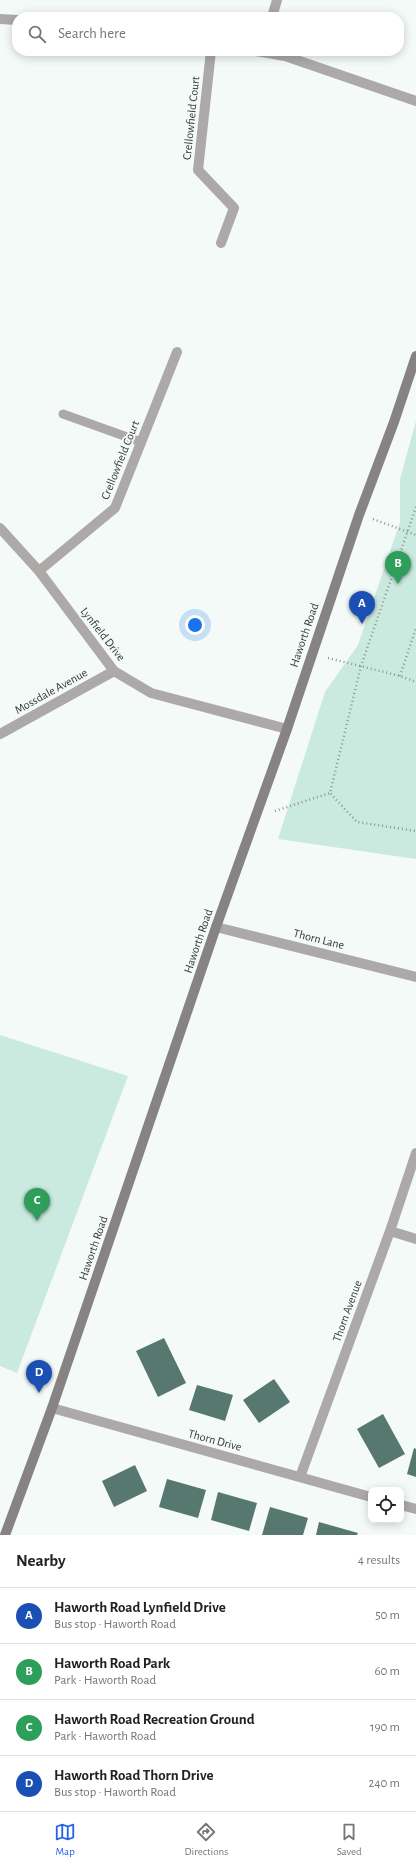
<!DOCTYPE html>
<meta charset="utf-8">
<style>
body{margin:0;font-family:"Alegreya Sans",sans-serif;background:#f6f6f6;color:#222}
.controls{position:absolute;right:12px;bottom:12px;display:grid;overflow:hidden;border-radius:8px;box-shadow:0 2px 10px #0003}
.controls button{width:36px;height:36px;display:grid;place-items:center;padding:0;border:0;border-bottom:1px solid #e0e0e0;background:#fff;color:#222;font:20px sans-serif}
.you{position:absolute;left:195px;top:625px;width:14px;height:14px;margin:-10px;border:3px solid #fff;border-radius:50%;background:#1a73e8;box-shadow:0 0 0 6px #1a73e833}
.badge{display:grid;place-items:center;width:26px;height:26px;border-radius:50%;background:#2563eb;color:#fff;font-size:13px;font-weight:700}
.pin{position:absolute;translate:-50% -33px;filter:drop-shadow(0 1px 2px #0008)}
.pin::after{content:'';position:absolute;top:21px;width:14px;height:12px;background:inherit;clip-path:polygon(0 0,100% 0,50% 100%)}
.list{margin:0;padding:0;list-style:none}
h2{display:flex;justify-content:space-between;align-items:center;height:52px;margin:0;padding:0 16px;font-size:17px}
h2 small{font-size:13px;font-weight:400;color:#767676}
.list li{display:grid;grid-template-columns:26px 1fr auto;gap:12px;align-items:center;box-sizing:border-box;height:56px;padding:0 16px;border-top:1px solid #e0e0e0}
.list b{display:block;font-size:15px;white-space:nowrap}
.list p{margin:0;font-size:13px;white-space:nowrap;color:#767676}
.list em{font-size:13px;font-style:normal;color:#767676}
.icon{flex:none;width:22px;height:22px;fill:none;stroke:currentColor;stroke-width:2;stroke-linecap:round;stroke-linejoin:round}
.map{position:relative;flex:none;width:416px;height:1535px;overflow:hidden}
.search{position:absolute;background:#fff;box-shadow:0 2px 10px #0003;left:12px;right:12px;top:12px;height:44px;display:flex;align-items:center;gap:10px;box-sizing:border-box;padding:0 14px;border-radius:16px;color:#767676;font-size:15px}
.sheet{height:276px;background:#fff}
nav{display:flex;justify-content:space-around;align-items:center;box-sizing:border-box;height:56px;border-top:1px solid #e0e0e0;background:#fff;font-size:11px;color:#767676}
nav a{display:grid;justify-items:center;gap:2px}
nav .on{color:#2563eb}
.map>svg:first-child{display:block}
</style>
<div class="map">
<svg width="416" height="1535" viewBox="0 0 416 1535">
<rect width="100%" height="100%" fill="#f3faf8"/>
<path fill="#caeae0" d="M416 421V859L278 839 325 692 358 645 400 522V479Z
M0 1035 128 1076 17 1373 0 1366Z"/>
<path fill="#57786e" d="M164 1338 186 1383 158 1397 136 1351Z
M274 1379 290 1402 259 1423 243 1400Z
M197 1385 233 1395 225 1421 189 1410Z
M383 1414 405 1454 379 1468 357 1429Z
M414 1448 416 1449V1477L407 1474Z
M135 1465 147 1491 114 1507 102 1481Z
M167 1479 206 1490 198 1518 159 1507Z
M218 1492 257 1503 249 1531 211 1520Z
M270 1507 308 1518 303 1535H262Z
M319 1522 358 1533 357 1535H316Z"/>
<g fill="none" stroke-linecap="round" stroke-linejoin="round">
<path stroke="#919594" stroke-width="2.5" stroke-dasharray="1 3" stroke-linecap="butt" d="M416 507 361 666 330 793 357 822 416 831
M373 519 416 535
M328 658 400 676 416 682
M400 676 416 628
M275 811 330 793"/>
<path stroke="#ada9a9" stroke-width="9" d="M63 414 141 442"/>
<path stroke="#ada9a9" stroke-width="10" d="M272 17 277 0
M0 19 17 20
M211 51 198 170 234 208 221 243
M256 51 285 56 416 101
M0 528 39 571 114 671 151 693 287 729
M39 571 115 508 177 352
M0 734 114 671
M216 927 416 977
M390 1231 416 1239
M52 1408 371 1497
M300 1477 390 1231 416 1153
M401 1505 416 1509"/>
<path stroke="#888383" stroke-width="10" d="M5 1535 52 1408 216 927 287 729 359 515 394 422 416 356"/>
</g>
<g text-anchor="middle" stroke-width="4" stroke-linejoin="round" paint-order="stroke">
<g font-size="12" fill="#353837" stroke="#f3faf8">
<text transform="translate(191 118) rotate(-84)" y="4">Crellowfield Court</text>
<text transform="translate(120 460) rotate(-68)" y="4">Crellowfield Court</text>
<text transform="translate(103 634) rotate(52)" y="4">Lynfield Drive</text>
<text transform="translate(304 635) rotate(-71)" y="4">Haworth Road</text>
<text transform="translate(51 691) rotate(-29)" y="4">Mossdale Avenue</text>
<text transform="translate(319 939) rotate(14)" y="4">Thorn Lane</text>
<text transform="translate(198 941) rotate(-71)" y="4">Haworth Road</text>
<text transform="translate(93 1248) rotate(-71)" y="4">Haworth Road</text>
<text transform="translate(347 1311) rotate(-70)" y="4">Thorn Avenue</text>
<text transform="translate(215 1440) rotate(15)" y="4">Thorn Drive</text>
</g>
</g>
</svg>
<div class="controls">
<button><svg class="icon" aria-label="locate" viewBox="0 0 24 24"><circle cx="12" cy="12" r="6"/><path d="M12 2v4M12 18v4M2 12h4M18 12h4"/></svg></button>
</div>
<div class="you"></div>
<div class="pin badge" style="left:362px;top:624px;background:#1a4fb4">A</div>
<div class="pin badge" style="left:398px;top:584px;background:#2e9e5b">B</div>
<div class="pin badge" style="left:37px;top:1221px;background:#2e9e5b">C</div>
<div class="pin badge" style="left:39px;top:1393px;background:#1a4fb4">D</div>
<div class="search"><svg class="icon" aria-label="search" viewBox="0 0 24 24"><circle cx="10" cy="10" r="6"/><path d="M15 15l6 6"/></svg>Search here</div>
</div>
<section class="sheet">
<h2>Nearby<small>4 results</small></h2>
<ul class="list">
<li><span class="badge" style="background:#1a4fb4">A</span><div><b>Haworth Road Lynfield Drive</b><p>Bus stop · Haworth Road</p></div><em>50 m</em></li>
<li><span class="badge" style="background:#2e9e5b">B</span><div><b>Haworth Road Park</b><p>Park · Haworth Road</p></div><em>60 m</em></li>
<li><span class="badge" style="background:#2e9e5b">C</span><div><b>Haworth Road Recreation Ground</b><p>Park · Haworth Road</p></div><em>190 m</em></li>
<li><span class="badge" style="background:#1a4fb4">D</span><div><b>Haworth Road Thorn Drive</b><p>Bus stop · Haworth Road</p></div><em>240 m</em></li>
</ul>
</section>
<nav>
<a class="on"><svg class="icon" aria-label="map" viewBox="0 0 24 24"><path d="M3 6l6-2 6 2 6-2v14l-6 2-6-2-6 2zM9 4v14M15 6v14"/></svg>Map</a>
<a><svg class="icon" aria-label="directions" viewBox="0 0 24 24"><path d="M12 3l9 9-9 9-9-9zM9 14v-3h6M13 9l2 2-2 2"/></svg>Directions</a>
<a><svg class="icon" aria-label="saved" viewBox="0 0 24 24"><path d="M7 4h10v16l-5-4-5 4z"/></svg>Saved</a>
</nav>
